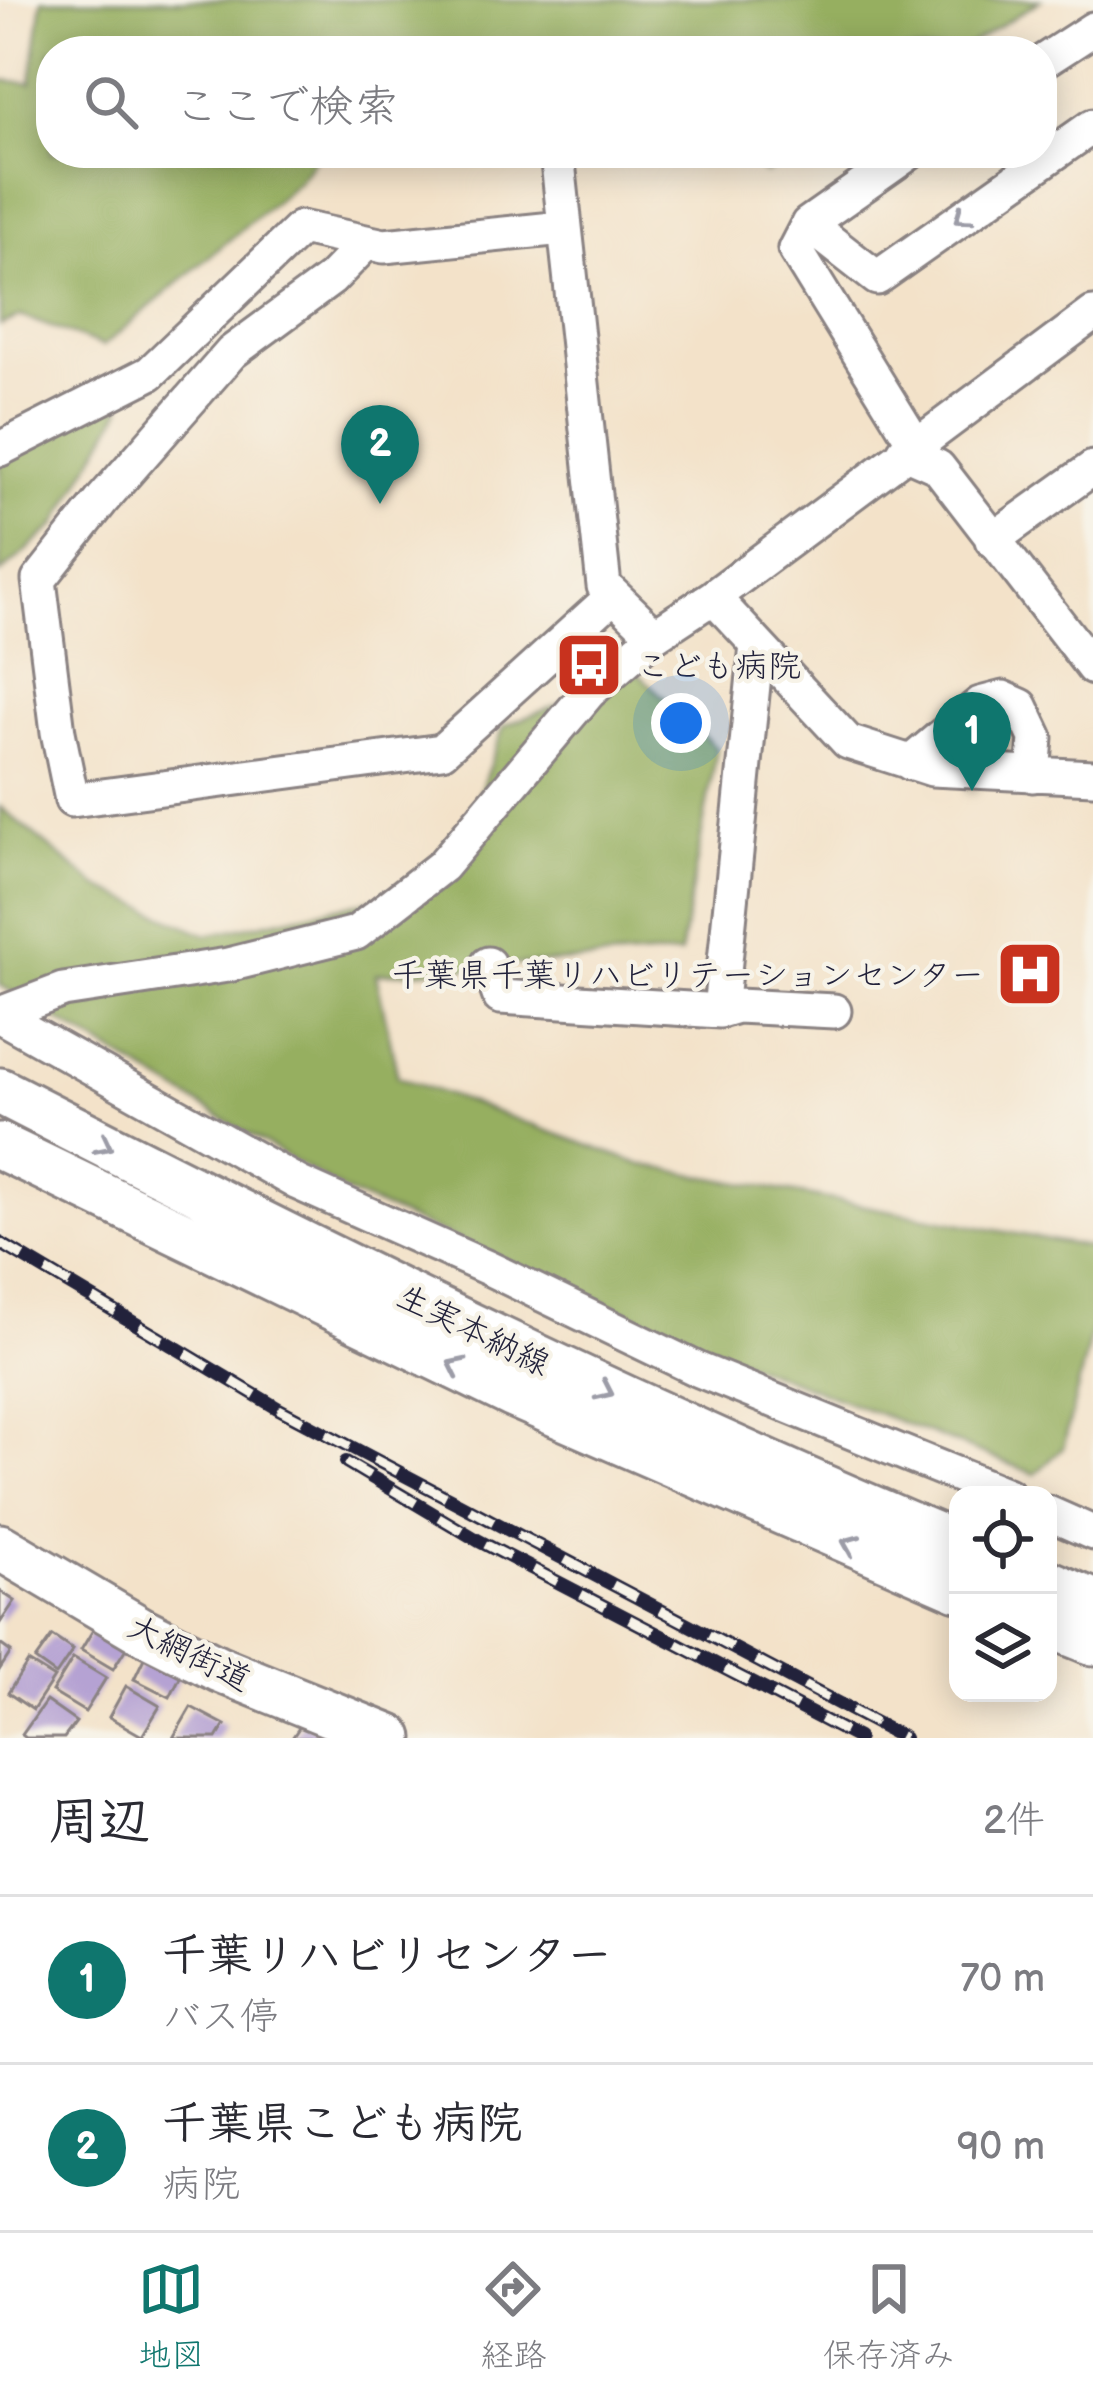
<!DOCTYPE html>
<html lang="ja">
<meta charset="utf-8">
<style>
body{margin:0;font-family:"Balsamiq Sans","Klee One",sans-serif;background:#f2f2f3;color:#2b2b33}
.controls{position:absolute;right:36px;bottom:36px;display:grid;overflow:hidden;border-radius:24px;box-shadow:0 6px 30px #0003}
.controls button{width:108px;height:108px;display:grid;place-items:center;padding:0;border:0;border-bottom:3px solid #e1e1e2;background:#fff;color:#2b2b33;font:60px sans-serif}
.you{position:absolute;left:681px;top:723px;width:42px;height:42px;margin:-30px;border:9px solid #fff;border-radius:50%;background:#1a73e8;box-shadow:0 0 0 18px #1a73e833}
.badge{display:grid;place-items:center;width:78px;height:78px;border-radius:50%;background:#0f766e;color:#fff;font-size:39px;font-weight:700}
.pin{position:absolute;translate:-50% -99px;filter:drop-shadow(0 3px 6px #0008)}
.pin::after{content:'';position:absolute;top:63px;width:42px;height:36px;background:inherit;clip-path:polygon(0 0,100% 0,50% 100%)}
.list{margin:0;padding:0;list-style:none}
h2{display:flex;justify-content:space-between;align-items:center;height:156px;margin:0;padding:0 48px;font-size:51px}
h2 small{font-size:39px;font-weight:400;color:#7c7c81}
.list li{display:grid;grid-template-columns:78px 1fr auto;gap:36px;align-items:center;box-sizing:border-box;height:168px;padding:0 48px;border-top:3px solid #e1e1e2}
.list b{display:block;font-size:45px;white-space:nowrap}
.list p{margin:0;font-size:39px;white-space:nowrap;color:#7c7c81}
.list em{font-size:39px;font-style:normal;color:#7c7c81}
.icon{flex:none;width:66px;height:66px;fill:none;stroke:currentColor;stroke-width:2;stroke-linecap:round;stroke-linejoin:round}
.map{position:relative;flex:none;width:1093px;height:1738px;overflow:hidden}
.search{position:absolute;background:#fff;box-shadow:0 6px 30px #0003;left:36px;right:36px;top:36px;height:132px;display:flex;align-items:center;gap:30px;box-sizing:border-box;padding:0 42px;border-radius:48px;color:#7c7c81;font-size:45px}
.sheet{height:492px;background:#fff}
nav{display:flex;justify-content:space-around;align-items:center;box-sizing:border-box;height:168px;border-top:3px solid #e1e1e2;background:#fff;font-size:33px;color:#7c7c81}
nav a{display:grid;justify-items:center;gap:6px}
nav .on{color:#0f766e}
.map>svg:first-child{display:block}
</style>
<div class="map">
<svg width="1093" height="1738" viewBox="0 0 1093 1738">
<rect width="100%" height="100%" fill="#f7f3e8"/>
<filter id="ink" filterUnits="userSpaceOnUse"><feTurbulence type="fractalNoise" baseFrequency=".00833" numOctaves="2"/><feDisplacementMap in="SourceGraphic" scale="24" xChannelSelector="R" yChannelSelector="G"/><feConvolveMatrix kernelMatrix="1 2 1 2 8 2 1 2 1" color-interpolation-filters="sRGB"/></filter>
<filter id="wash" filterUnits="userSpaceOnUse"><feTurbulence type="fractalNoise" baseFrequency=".004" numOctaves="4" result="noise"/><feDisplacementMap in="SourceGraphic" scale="48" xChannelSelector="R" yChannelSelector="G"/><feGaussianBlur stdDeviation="2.7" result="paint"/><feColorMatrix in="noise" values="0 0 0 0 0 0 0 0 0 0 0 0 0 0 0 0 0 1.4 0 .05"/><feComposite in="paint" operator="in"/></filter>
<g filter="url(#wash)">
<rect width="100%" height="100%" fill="#f3e2c9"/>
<path fill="#96af60" stroke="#5c684e" stroke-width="3" d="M42 0H1041L960 51H414L393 45 389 51H51V153H319L298 182 103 346 21 316 0 325V80L31 83Z
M740 153H798L765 174Z
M98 402 122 408 56 525 0 574V461Z
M638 673 717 749 680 954 376 974 398 1077 643 1165 1093 1248V1326L1063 1448 1035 1474 732 1357 347 1193 0 985V807L97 886 207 935 446 884 504 726Z"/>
<g id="blocks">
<path fill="#b5a2d3" d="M0 1591 15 1601 0 1623Z
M96 1625 128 1645 113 1669 81 1650Z
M52 1636 73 1650 56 1675 35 1660Z
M0 1644 11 1652 0 1669Z
M146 1654 183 1671 170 1697 134 1679Z
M73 1658 106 1678 85 1712 52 1692Z
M28 1662 54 1678 33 1710 8 1693Z
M126 1686 160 1706 142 1736 109 1717Z
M46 1701 76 1722 64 1738H26L22 1735Z
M191 1707 225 1725 217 1738H173Z
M303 1722 341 1738H292Z"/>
</g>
</g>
<g filter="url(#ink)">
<use href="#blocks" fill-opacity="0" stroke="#8a8282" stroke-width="3"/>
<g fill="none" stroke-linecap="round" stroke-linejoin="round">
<g stroke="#8a8282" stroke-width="39">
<path id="minor" d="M1042 62 1093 29
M557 153 604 586 655 635
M909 153 808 224 795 249 915 444
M808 224 877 278 1093 126
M366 243 331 279 232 352 103 499 39 580 58 732 72 800 442 751 612 597
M0 449 150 373 301 228 384 246 563 228
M904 452 938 467 1093 668
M992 540 1093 468
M713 597 848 742 932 769 1093 777
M910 763 980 704 1003 698 1021 706 1036 738 1033 775
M488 964 500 997 720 1011 737 1006 834 1011
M720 1011 757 645
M0 1014 63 990 228 965 356 933 442 866 589 692 655 635 713 597 1093 314
M0 1016 298 1183 488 1268 699 1370 1007 1495
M1048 1513 1093 1533"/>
</g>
<g stroke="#8a8282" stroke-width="51">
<path id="major" d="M0 1091C315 1253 631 1409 958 1545
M0 1146 512 1394 958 1588
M0 1547 139 1629 219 1669 390 1738
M1048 1583 1093 1602
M1048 1624 1093 1642"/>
</g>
<use href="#minor" stroke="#fff" stroke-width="33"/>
<use href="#major" stroke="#fff" stroke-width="45"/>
<g stroke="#22223b" stroke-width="14">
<path id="rail" d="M0 1243 279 1409 904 1738
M346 1462 479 1541 858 1738"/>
</g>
<use href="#rail" stroke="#f7f3e8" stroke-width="9" stroke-dasharray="27" stroke-linecap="butt"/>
</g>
<defs><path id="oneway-chevron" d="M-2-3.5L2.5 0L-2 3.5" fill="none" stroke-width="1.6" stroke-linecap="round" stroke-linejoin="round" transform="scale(3)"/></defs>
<g stroke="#9c9ca7">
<use href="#oneway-chevron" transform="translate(962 217) rotate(144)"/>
<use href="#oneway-chevron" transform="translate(104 1145) rotate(27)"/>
<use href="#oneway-chevron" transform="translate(456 1366) rotate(-154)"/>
<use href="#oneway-chevron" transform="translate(605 1391) rotate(25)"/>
<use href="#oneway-chevron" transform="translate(850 1544) rotate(-157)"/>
</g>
</g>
<defs>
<g id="bus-square" transform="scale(3.45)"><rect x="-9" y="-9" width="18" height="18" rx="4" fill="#c8321e" stroke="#f7f3e8"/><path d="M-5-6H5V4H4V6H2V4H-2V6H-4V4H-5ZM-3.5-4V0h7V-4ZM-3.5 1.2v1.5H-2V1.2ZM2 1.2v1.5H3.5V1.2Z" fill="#fff"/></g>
<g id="hospital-square" transform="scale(3.45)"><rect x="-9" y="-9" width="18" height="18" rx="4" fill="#c8321e" stroke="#f7f3e8"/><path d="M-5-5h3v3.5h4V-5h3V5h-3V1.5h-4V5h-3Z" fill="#fff"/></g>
</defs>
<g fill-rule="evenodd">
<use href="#bus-square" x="589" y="665"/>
<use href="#hospital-square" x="1030" y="974"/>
</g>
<g text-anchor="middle" stroke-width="9" stroke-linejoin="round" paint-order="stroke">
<g font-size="33" fill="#22223b" stroke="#f7f3e8" text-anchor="start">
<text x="636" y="677">こども病院</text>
<text x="984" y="986" text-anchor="end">千葉県千葉リハビリテーションセンター</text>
</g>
<g font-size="33" fill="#22223b" stroke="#f7f3e8">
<text transform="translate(474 1329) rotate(26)" y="12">生実本納線</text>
<text transform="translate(190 1652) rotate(26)" y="12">大網街道</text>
</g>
</g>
</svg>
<div class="controls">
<button><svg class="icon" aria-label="locate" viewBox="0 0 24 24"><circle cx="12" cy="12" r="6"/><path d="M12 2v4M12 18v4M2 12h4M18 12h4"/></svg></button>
<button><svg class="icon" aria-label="layers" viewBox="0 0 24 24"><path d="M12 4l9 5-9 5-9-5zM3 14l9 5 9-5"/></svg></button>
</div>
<div class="you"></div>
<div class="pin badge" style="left:972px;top:791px">1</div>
<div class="pin badge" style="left:380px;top:504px">2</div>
<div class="search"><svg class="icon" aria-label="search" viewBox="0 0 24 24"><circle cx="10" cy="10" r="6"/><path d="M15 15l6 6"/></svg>ここで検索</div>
</div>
<section class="sheet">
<h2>周辺<small>2件</small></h2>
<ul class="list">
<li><span class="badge">1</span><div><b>千葉リハビリセンター</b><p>バス停</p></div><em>70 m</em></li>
<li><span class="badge">2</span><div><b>千葉県こども病院</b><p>病院</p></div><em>90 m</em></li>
</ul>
</section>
<nav>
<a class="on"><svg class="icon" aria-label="map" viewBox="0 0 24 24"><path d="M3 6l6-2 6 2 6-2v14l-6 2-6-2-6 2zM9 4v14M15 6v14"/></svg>地図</a>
<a><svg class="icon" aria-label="directions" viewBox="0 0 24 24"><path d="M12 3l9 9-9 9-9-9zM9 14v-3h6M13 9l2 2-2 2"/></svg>経路</a>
<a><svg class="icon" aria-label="saved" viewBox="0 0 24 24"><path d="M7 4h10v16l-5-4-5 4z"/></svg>保存済み</a>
</nav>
